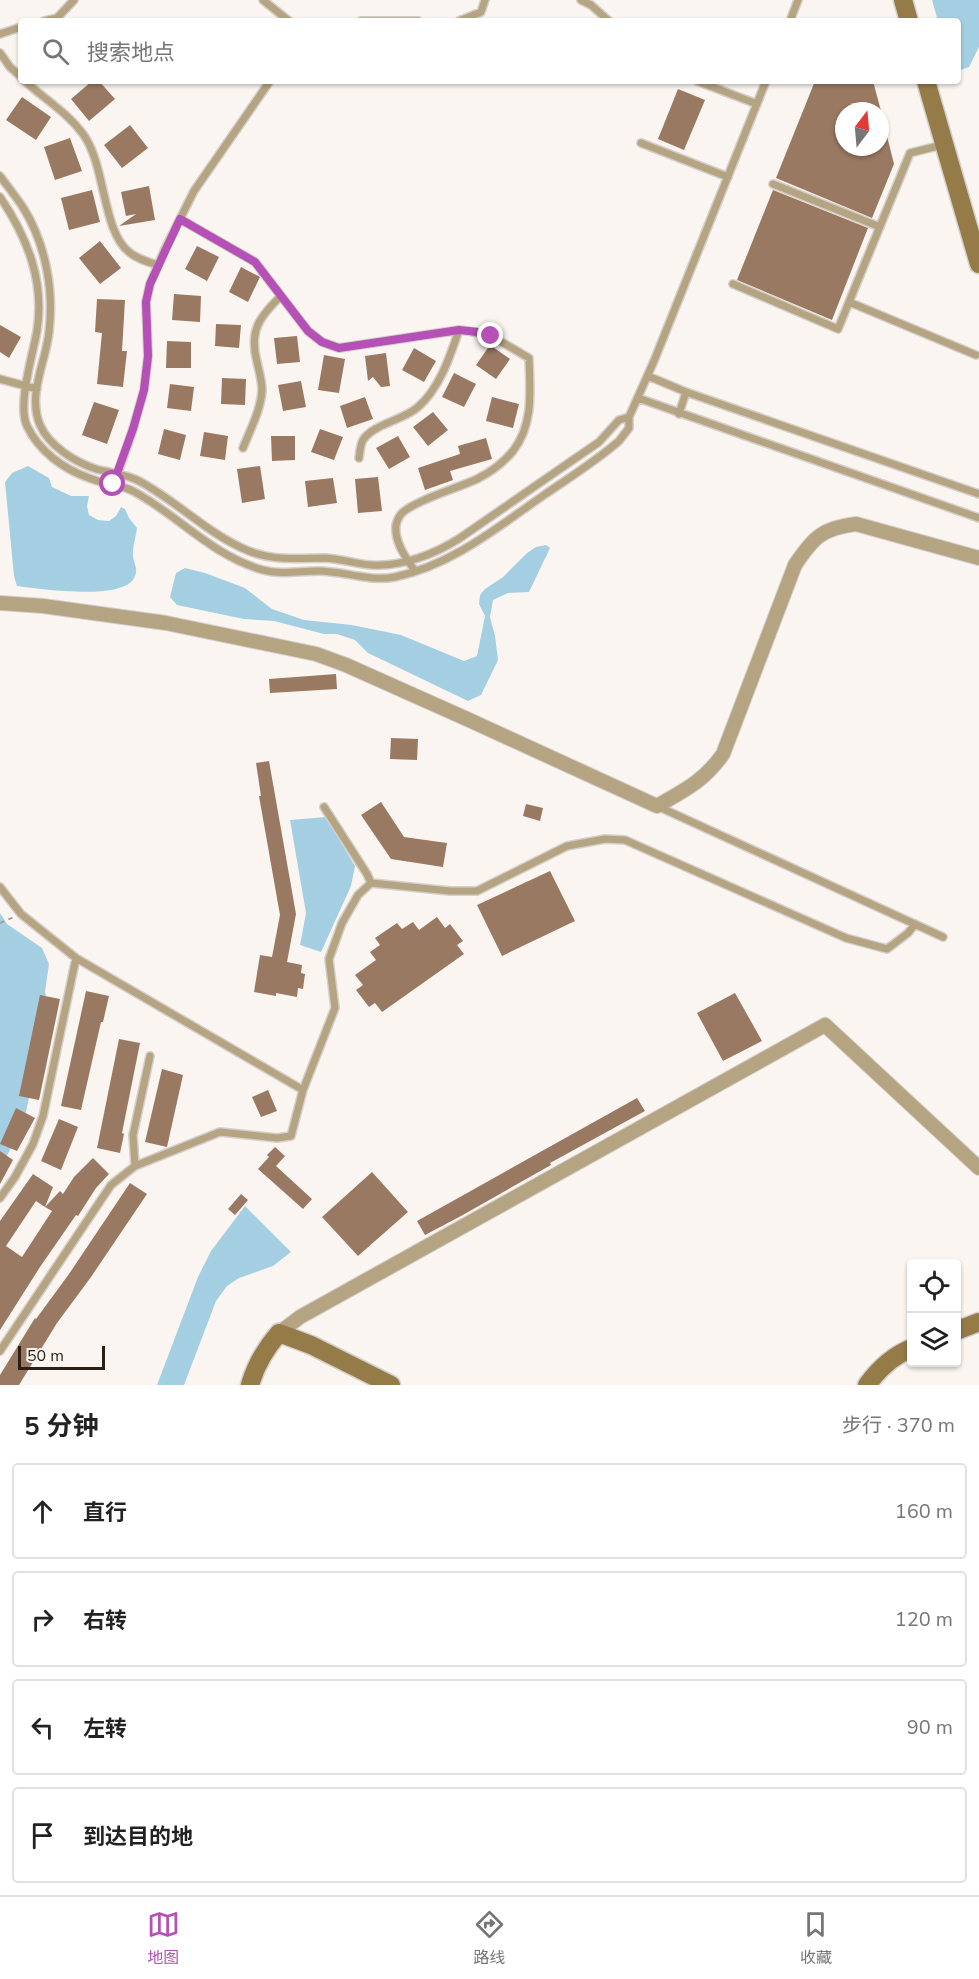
<!DOCTYPE html>
<html lang="zh">
<meta charset="utf-8">
<style>
body{margin:0;font-family:"Nunito Sans","Noto Sans SC",sans-serif;background:#f2f2f2;color:#222}
.controls{position:absolute;right:18px;bottom:18px;display:grid;overflow:hidden;border-radius:6px;box-shadow:0 2px 4px #0004}
.controls button{width:54px;height:54px;display:grid;place-items:center;padding:0;border:0;border-bottom:2px solid #e0e0e0;background:#fff;color:#222;font:30px sans-serif}
.compass{position:absolute;left:835px;top:102px;width:54px;height:54px;border-radius:50%;background:#fff;box-shadow:0 2px 4px #0004;rotate:16deg}
.scale{position:absolute;left:18px;bottom:15px;width:87px;box-sizing:border-box;padding-left:6px;border:3px solid #2a1f17;border-top:0;font-size:16px;line-height:21px;white-space:nowrap;color:#2a1f17;-webkit-text-stroke:4px #fbf5f1;paint-order:stroke}
.stop{position:absolute;width:18px;height:18px;margin:-14px;border:4px solid #b550b6;border-radius:50%;background:#fff}
.stop.end{background:#b550b6;border-color:#fff;box-shadow:0 2px 6px #0008}
.list{margin:0;padding:0;list-style:none}
h2{display:flex;justify-content:space-between;align-items:center;height:78px;margin:0;padding:0 24px;font-size:26px}
h2 small{font-size:20px;font-weight:400;color:#767676}
.list li{display:grid;grid-template-columns:39px 1fr auto;gap:18px;align-items:center;box-sizing:border-box;height:96px;margin:0 12px 12px;padding:0 12px;border:2px solid #e0e0e0;border-radius:6px}
.list b{display:block;font-size:22px;white-space:nowrap}
.list em{font-size:20px;font-style:normal;color:#767676}
.icon{flex:none;width:33px;height:33px;fill:none;stroke:currentColor;stroke-width:2;stroke-linecap:round;stroke-linejoin:round}
.map{position:relative;flex:none;width:979px;height:1385px;overflow:hidden}
.search{position:absolute;background:#fff;box-shadow:0 2px 4px #0004;left:18px;right:18px;top:18px;height:66px;display:flex;align-items:center;gap:15px;box-sizing:border-box;padding:0 21px;border-radius:6px;color:#767676;font-size:22px}
.sheet{height:510px;background:#fff}
nav{display:flex;justify-content:space-around;align-items:center;box-sizing:border-box;height:84px;border-top:2px solid #e0e0e0;background:#fff;font-size:16px;color:#767676}
nav a{display:grid;justify-items:center;gap:3px}
nav .on{color:#b550b6}
.map>svg:first-child{display:block}
</style>
<div class="map">
<svg width="979" height="1385" viewBox="0 0 979 1385">
<rect width="100%" height="100%" fill="#fbf5f1"/>
<path fill="#a4cfe2" d="M932 0H979V47L969 67 958 71V21H938Z
M28 466 49 478 52 487 71 496H89L87 506 89 515 98 520 109 521 116 516 121 507 125 509 129 518 137 528C136 537 132 548 133 556 134 565 139 569 134 578 122 601 40 589 17 586L14 576 5 482 12 473Z
M546 545 550 548 529 592 508 593 493 600 490 617 495 636 498 660 481 695 468 701 368 653 355 640 337 634H324L274 621 244 619 177 605 170 597 176 573 185 568 205 573 245 588 272 609 304 620 352 625 401 635 464 661 477 656 485 616 479 604 480 595 485 589 503 577 527 553 536 547Z
M326 817 355 866 351 886 321 952 300 945 306 913 290 820Z
M0 913 7 924 42 948 49 964 45 992 49 1007 23 1125 0 1169Z
M245 1206 291 1252 273 1266 239 1278 227 1286 216 1301 184 1385H157L198 1277 211 1251Z"/>
<path fill="#997962" d="M92 81H99L115 99 89 121 71 99Z
M815 81H873L881 111H844V147H880V120H883L894 164 872 218 776 178Z
M678 89 705 100 684 150 658 139Z
M22 97 51 117 36 140 6 120Z
M130 125 148 148 122 168 104 145Z
M70 138 82 171 55 180 44 147Z
M149 186 155 220 119 226 136 214 126 216 121 192Z
M92 190 100 222 69 230 61 198Z
M773 190 868 228 832 320 737 280Z
M100 241 121 268 100 284 79 258Z
M197 246 219 257 207 281 185 269Z
M241 267 260 277 248 302 229 292Z
M174 294 201 296 200 322 172 320Z
M97 299 125 300 122 351H127L123 387 97 384 102 333 95 332Z
M216 324 241 325 239 348 215 346Z
M0 325 21 337 9 358 0 352Z
M297 336 300 362 277 364 274 338Z
M167 341 191 342V368H166Z
M490 345 510 359 496 379 476 365Z
M414 348 436 361 424 382 402 370Z
M386 353 390 386 381 387 373 377 368 381 365 356Z
M324 355 345 359 339 393 318 390Z
M454 373 476 384 464 407 442 397Z
M222 378 246 379 245 405 221 404Z
M301 381 306 407 283 411 278 385Z
M170 384 194 387 191 411 167 408Z
M365 397 373 419 347 428 340 406Z
M492 397 519 404 513 428 486 421Z
M94 402 119 410 107 444 82 435Z
M433 412 448 430 428 446 413 427Z
M164 429 186 435 180 460 158 454Z
M320 429 343 437 334 460 311 452Z
M204 432 228 436 225 460 200 456Z
M271 436H295V460L272 461Z
M398 436 410 457 389 469 376 448Z
M486 438 492 459 450 471 453 480 425 490 418 468 460 454 458 446Z
M260 466 265 499 242 503 237 469Z
M378 477 382 511 358 513 355 479Z
M333 478 337 503 308 507 305 481Z
M336 674 337 689 270 693 269 679Z
M391 738 418 739 417 760 390 759Z
M269 761 296 914 287 962 302 965 301 973 305 974 303 989 298 988 297 997 276 993V996L254 992 260 955 272 957 280 915 259 796H261L256 763Z
M381 802 404 837 447 843 443 867 391 859 361 815Z
M526 804 543 808 540 821 523 816Z
M550 871 575 921 502 956 477 905Z
M437 917 445 928 450 924 463 941 457 945 464 954 382 1012 375 1003 369 1007 356 990 363 985 355 975 376 960 370 952 380 945 375 938 397 923 402 929 413 922 419 930Z
M86 991 109 996 103 1022H101L81 1110 61 1106Z
M735 993 762 1041 723 1061 697 1013Z
M40 995 60 999 39 1100 19 1096Z
M119 1039 140 1043 122 1133 124 1134 120 1153 97 1148Z
M162 1069 183 1075 167 1147 145 1142Z
M268 1090 277 1111 261 1117 252 1097Z
M637 1098 645 1111 550 1163 551 1165 461 1216 425 1235 417 1221Z
M16 1108 35 1118 17 1151 0 1144Z
M59 1119 78 1127 61 1170 41 1161Z
M275 1147 285 1156 276 1166 312 1199 303 1209 258 1169 269 1157 267 1155Z
M0 1151 13 1160 0 1184Z
M93 1158 109 1174 96 1188 78 1216 76 1215 40 1267 0 1330V1221L33 1174 53 1187 45 1207 36 1201 6 1246 22 1257 52 1211 45 1207 60 1191 63 1194 74 1177Z
M372 1172 408 1212 358 1256 322 1217Z
M130 1183 147 1194 91 1277 57 1323 19 1385H0V1375L35 1318 36 1319 69 1274Z
M241 1194 248 1200 235 1215 228 1209Z"/>
<g fill="none" stroke-linecap="round" stroke-linejoin="round">
<g stroke="#d5ceca" stroke-width="10">
<path id="lane" d="M263 0 289 21
M581 0 591 5 609 21
M44 21 57 18 74 0
M361 21H418
M459 21 481 12 485 0
M790 21 798 0
M0 34 21 27
M0 53 10 67 21 77
M25 81C44 99 67 112 83 134 106 165 102 231 129 252 137 259 148 262 158 265
M697 81 757 104
M641 143 728 177
M0 176C8 187 17 198 24 209 46 245 54 291 49 332 46 362 27 394 40 425 49 446 75 462 96 469 110 473 126 474 139 481 175 500 205 531 242 548 271 562 295 558 326 558 342 559 356 564 371 565 402 567 435 554 460 538L599 442 619 420 629 417
M773 184 880 227
M0 197C27 237 45 281 37 331 33 354 17 405 27 426 39 451 63 469 89 478 103 484 119 484 133 491 178 515 212 556 263 570 281 575 299 571 318 571 344 571 369 582 395 577 452 565 498 527 544 495 569 478 596 461 619 441L629 428V417L654 361 766 81
M180 219 255 262 308 331 322 342 339 348 459 330C491 333 503 343 529 358 530 390 534 424 513 451 503 463 491 472 477 479 458 488 416 500 402 513 400 515 397 521 396 525 394 542 406 558 415 571
M733 284 838 329 910 153 942 145
M849 302 976 355
M648 376 686 392 979 494
M0 379 37 389
M638 398 979 518
M679 414 686 392
M243 448C250 430 261 410 262 390 262 381 259 371 257 362 249 331 259 317 281 296
M359 458C360 453 360 445 363 440 373 424 404 420 418 407 440 388 450 356 459 330
M116 478 133 429 144 390 148 356 146 302 150 284 165 249 194 191 270 81
M657 806 943 937
M324 807 367 874 371 883
M0 887 21 914 76 958 303 1090
M135 1166 133 1135 150 1056
M0 1198 15 1177 33 1144 43 1116 76 958
M0 1351 111 1185 135 1166 220 1132 277 1138 291 1136 303 1090 335 1008 329 959 342 923 358 895 371 883 450 891H477L567 846 605 839 625 840 846 938 887 949 908 933 915 924"/>
</g>
<g stroke="#d5ceca" stroke-width="16">
<path id="street" d="M0 603 43 606 166 623 316 654 346 665 467 719 657 806C685 790 704 781 723 754L795 565C813 538 822 528 856 524L979 558
M279 1333 300 1317 825 1025 979 1168"/>
</g>
<g stroke="#d5ceca" stroke-width="21">
<path id="secondary" d="M903 0 909 21
M926 81 979 264
M956 1331 979 1322
M250 1385C256 1364 265 1349 279 1333L311 1345 391 1385
M867 1385C878 1370 894 1355 912 1348"/>
</g>
<path stroke="#a8a09a" stroke-width="2" stroke-dasharray="4.5 4.5" stroke-linecap="butt" d="M0 923 14 917"/>
<use href="#lane" stroke="#b5a482" stroke-width="7"/>
<use href="#street" stroke="#b5a482" stroke-width="14"/>
<use href="#secondary" stroke="#957b48" stroke-width="18"/>
</g>
<g fill="none" stroke-linecap="round" stroke-linejoin="round">
<path stroke="#b550b6" stroke-width="8" d="M113 484 133 429 144 390 148 356 146 302 150 284 180 219 255 262 308 331 322 342 339 348 459 330 479 332 491 336"/>
</g>
</svg>
<div class="controls">
<button><svg class="icon" aria-label="locate" viewBox="0 0 24 24"><circle cx="12" cy="12" r="6"/><path d="M12 2v4M12 18v4M2 12h4M18 12h4"/></svg></button>
<button><svg class="icon" aria-label="layers" viewBox="0 0 24 24"><path d="M12 4l9 5-9 5-9-5zM3 14l9 5 9-5"/></svg></button>
</div>
<svg class="compass" viewBox="-18 -18 36 36"><path d="M0-13l5 13h-10z" fill="#e53935"/><path d="M0 13l5-13h-10z" fill="#767676"/></svg>
<div class="scale">50 m</div>
<div class="stop" style="left:113px;top:484px"></div>
<div class="stop end" style="left:491px;top:336px"></div>
<div class="search"><svg class="icon" aria-label="search" viewBox="0 0 24 24"><circle cx="10" cy="10" r="6"/><path d="M15 15l6 6"/></svg>搜索地点</div>
</div>
<section class="sheet">
<h2>5 分钟<small>步行 · 370 m</small></h2>
<ul class="list">
<li><svg class="icon" aria-label="ahead" viewBox="0 0 24 24"><path d="M12 20V5M6 11l6-6 6 6"/></svg><div><b>直行</b></div><em>160 m</em></li>
<li><svg class="icon" aria-label="right" viewBox="0 0 24 24"><path d="M7 20v-9h11M14 6l5 5-5 5"/></svg><div><b>右转</b></div><em>120 m</em></li>
<li><svg class="icon" aria-label="left" viewBox="0 0 24 24"><path d="M17 20v-9H6M10 6l-5 5 5 5"/></svg><div><b>左转</b></div><em>90 m</em></li>
<li><svg class="icon" aria-label="arrive" viewBox="0 0 24 24"><path d="M6 21V4h12l-3 4 3 4H6"/></svg><div><b>到达目的地</b></div></li>
</ul>
</section>
<nav>
<a class="on"><svg class="icon" aria-label="map" viewBox="0 0 24 24"><path d="M3 6l6-2 6 2 6-2v14l-6 2-6-2-6 2zM9 4v14M15 6v14"/></svg>地图</a>
<a><svg class="icon" aria-label="directions" viewBox="0 0 24 24"><path d="M12 3l9 9-9 9-9-9zM9 14v-3h6M13 9l2 2-2 2"/></svg>路线</a>
<a><svg class="icon" aria-label="saved" viewBox="0 0 24 24"><path d="M7 4h10v16l-5-4-5 4z"/></svg>收藏</a>
</nav>
